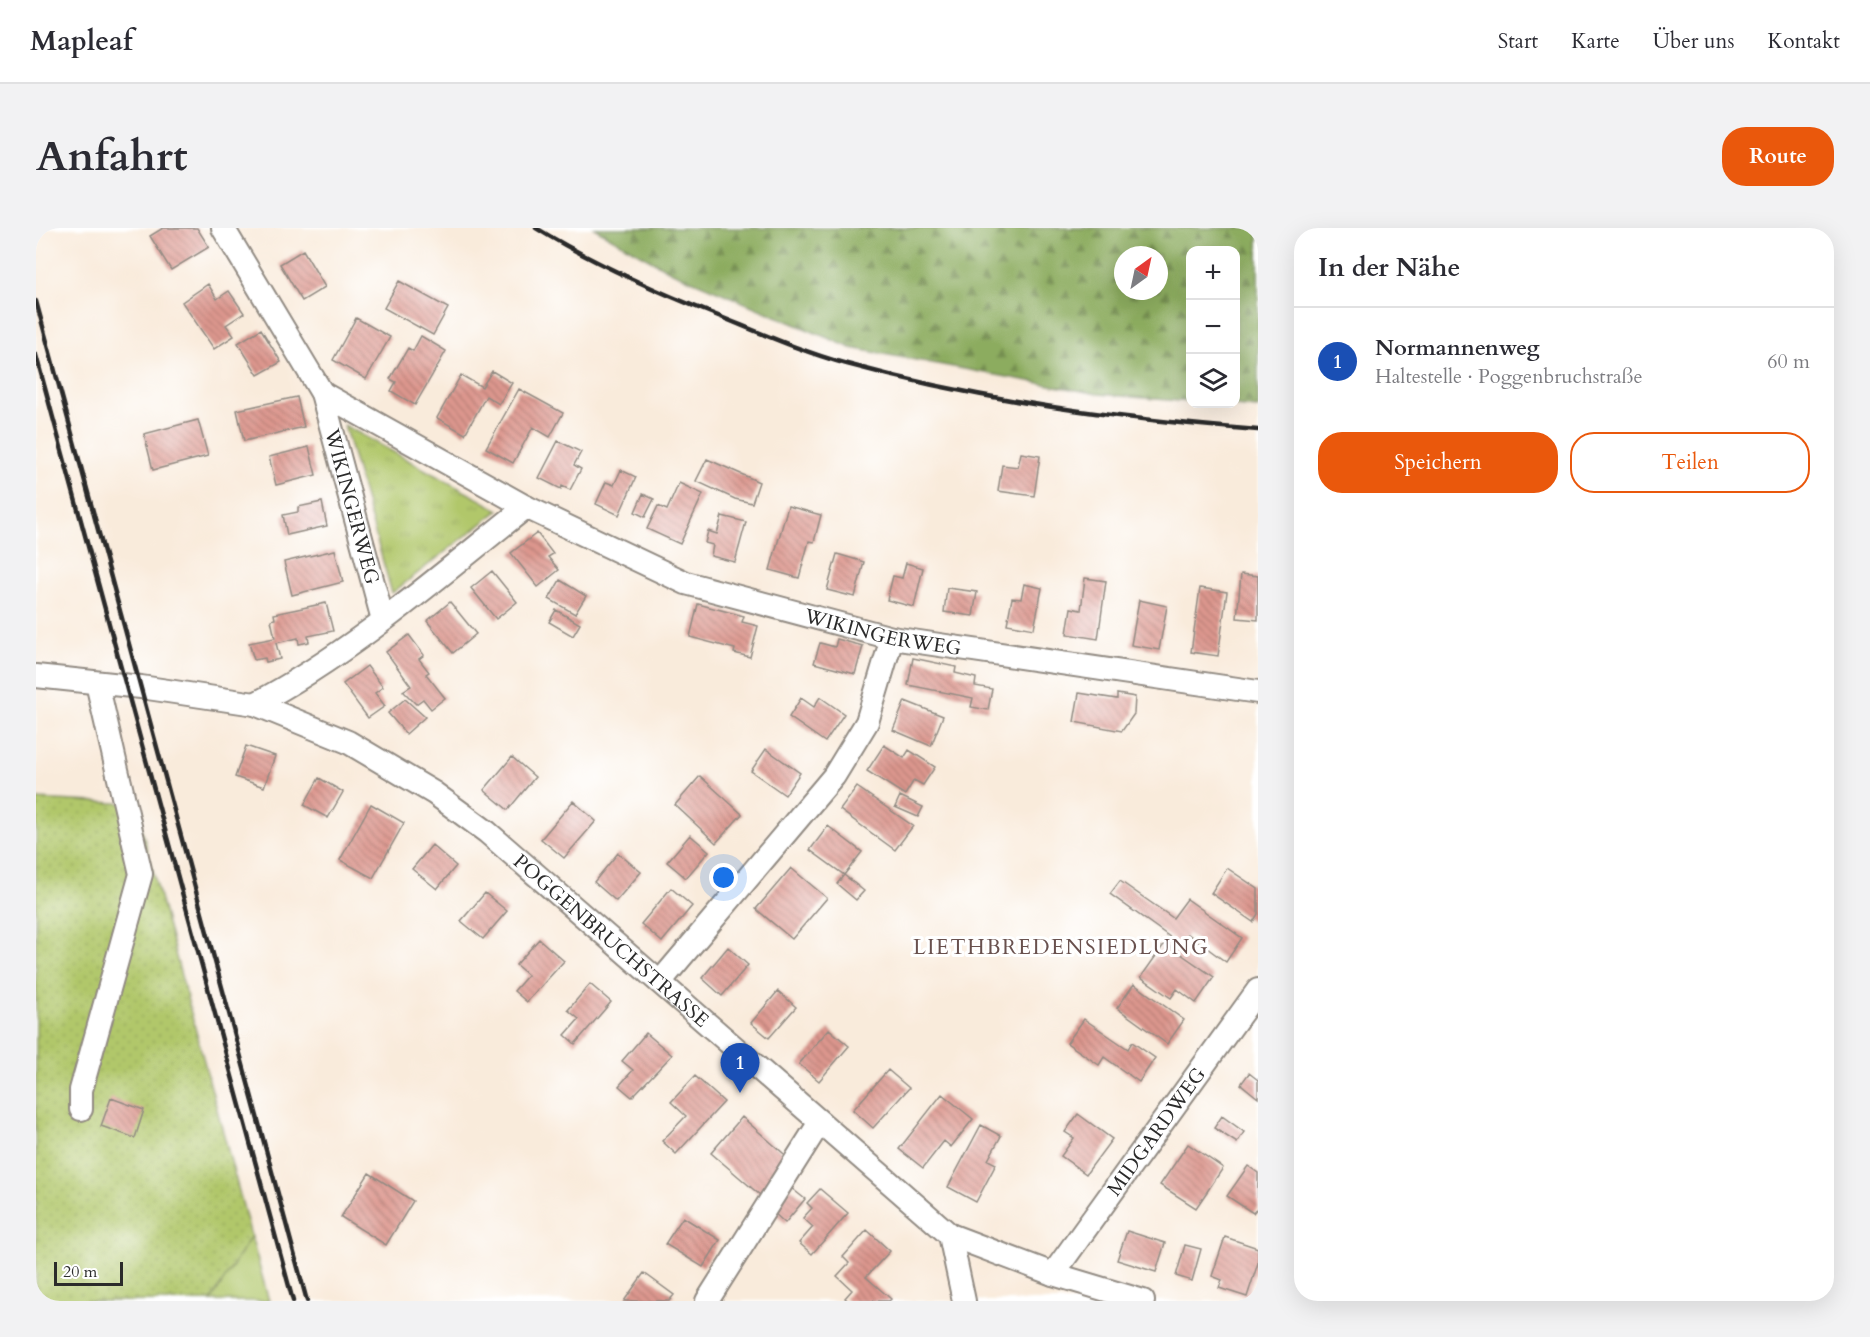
<!DOCTYPE html>
<html lang="de">
<meta charset="utf-8">
<style>
body{margin:0;font-family:Cardo,serif;background:#f2f2f3;color:#2b2b33}
.controls{position:absolute;right:18px;top:18px;display:grid;overflow:hidden;border-radius:12px;box-shadow:0 6px 24px #0002}
.controls button{width:54px;height:54px;display:grid;place-items:center;padding:0;border:0;border-bottom:2px solid #e1e1e2;background:#fff;color:#2b2b33;font:30px sans-serif}
.compass{position:absolute;left:1078px;top:18px;width:54px;height:54px;border-radius:50%;background:#fff;box-shadow:0 6px 24px #0002;rotate:33deg}
.scale{position:absolute;left:18px;bottom:15px;width:69px;box-sizing:border-box;padding-left:6px;border:3px solid #2b2b2b;border-top:0;font-size:16px;line-height:21px;white-space:nowrap;color:#2b2b2b;-webkit-text-stroke:4px #fff;paint-order:stroke}
.you{position:absolute;left:688px;top:650px;width:21px;height:21px;margin:-15px;border:4px solid #fff;border-radius:50%;background:#1a73e8;box-shadow:0 0 0 9px #1a73e833}
.badge{display:grid;place-items:center;width:39px;height:39px;border-radius:50%;background:#ea580c;color:#fff;font-size:20px;font-weight:700}
.pin{position:absolute;translate:-50% -50px;filter:drop-shadow(0 2px 3px #0008)}
.pin::after{content:'';position:absolute;top:32px;width:21px;height:18px;background:inherit;clip-path:polygon(0 0,100% 0,50% 100%)}
.list{margin:0;padding:0;list-style:none}
h2{display:flex;justify-content:space-between;align-items:center;height:78px;margin:0;padding:0 24px;font-size:26px}
h2 small{font-size:20px;font-weight:400;color:#7c7c81}
.list li{display:grid;grid-template-columns:39px 1fr auto;gap:18px;align-items:center;box-sizing:border-box;height:108px;padding:0 24px;border-top:2px solid #e1e1e2}
.list b{display:block;font-size:22px;white-space:nowrap}
.list p{margin:0;font-size:20px;white-space:nowrap;color:#7c7c81}
.list em{font-size:20px;font-style:normal;color:#7c7c81}
.actions{display:flex;gap:12px;padding:18px 24px}
.actions a{flex:1;padding:14px 0;border:2px solid #ea580c;border-radius:24px;text-align:center;font-size:21px;color:#ea580c}
.actions .main{background:#ea580c;color:#fff}
.icon{flex:none;width:33px;height:33px;fill:none;stroke:currentColor;stroke-width:2;stroke-linecap:round;stroke-linejoin:round}
.map{position:relative;flex:none;width:1222px;height:1073px;overflow:hidden;border-radius:24px}
header{display:flex;align-items:center;gap:36px;box-sizing:border-box;height:84px;padding:0 30px;background:#fff;border-bottom:2px solid #e1e1e2}
header strong{font-size:28px}
nav{display:flex;gap:33px;margin-inline-start:auto;font-size:21px}
.intro{display:flex;align-items:center;justify-content:space-between;box-sizing:border-box;height:144px;padding:0 36px}
h1{margin:0;font-size:42px}
.button{padding:15px 27px;border-radius:24px;background:#ea580c;color:#fff;font-size:21px;font-weight:700}
main{display:flex;gap:36px;padding:0 36px}
aside{flex:1;background:#fff;border-radius:24px;box-shadow:0 6px 24px #0002}
.map>svg:first-child{display:block}
</style>
<header>
<strong>Mapleaf</strong>
<nav><a>Start</a><a>Karte</a><a>Über uns</a><a>Kontakt</a></nav>
</header>
<div class="intro"><h1>Anfahrt</h1><a class="button">Route</a></div>
<main>
<div class="map">
<svg width="1222" height="1073" viewBox="0 0 1222 1073">
<defs>
<pattern id="forest-firs" width="22" height="20" patternUnits="userSpaceOnUse" patternTransform="scale(1.5)"><rect width="22" height="20" fill="#8cac5f"/><path d="M5 1l3.5 6h-7zM16 11l3.5 6h-7z" fill="#738c4f"/></pattern>
<pattern id="park-tufts" width="24" height="20" patternUnits="userSpaceOnUse" patternTransform="scale(1.5)"><rect width="24" height="20" fill="#b1c76b"/><path d="M3 7l-1-3M5 7V3M7 7l1-3M15 17l-1-3M17 17v-4M19 17l1-3" fill="none" stroke="#98ab5d"/></pattern>
<pattern id="garden-dots" width="8" height="8" patternUnits="userSpaceOnUse" patternTransform="scale(1.5)"><rect width="8" height="8" fill="#b1c76b"/><path d="M2 2h.1M6 6h.1" fill="none" stroke="#98ab5d" stroke-width="1.8" stroke-linecap="round"/></pattern>
<pattern id="building-back-hatch" width="6" height="6" patternUnits="userSpaceOnUse" patternTransform="scale(1.5)"><rect width="6" height="6" fill="#dd978e"/><path d="M-1 5l2 2M0 0l6 6M5-1l2 2" fill="none" stroke="#b37b74"/></pattern>
</defs>
<rect width="100%" height="100%" fill="#fff"/>
<filter id="ink" filterUnits="userSpaceOnUse"><feTurbulence type="fractalNoise" baseFrequency=".0167" numOctaves="2"/><feDisplacementMap in="SourceGraphic" scale="12" xChannelSelector="R" yChannelSelector="G"/><feConvolveMatrix kernelMatrix="1 2 1 2 8 2 1 2 1" color-interpolation-filters="sRGB"/></filter>
<filter id="wash" filterUnits="userSpaceOnUse"><feTurbulence type="fractalNoise" baseFrequency=".008" numOctaves="4" result="noise"/><feDisplacementMap in="SourceGraphic" scale="24" xChannelSelector="R" yChannelSelector="G"/><feGaussianBlur stdDeviation="1.35" result="paint"/><feColorMatrix in="noise" values="0 0 0 0 0 0 0 0 0 0 0 0 0 0 0 0 0 1.4 0 .05"/><feComposite in="paint" operator="in"/></filter>
<g filter="url(#wash)">
<rect width="100%" height="100%" fill="#f9ebdb"/>
<path fill="#b1c76b" stroke="#6e794b" stroke-width="1.5" d="M215 1008 233 1073H175Z"/>
<path fill="url(#forest-firs)" stroke="#5c6c45" stroke-width="1.5" fill-rule="evenodd" d="M558 0H1222V180L1174 176H1200V22H1154V174L1062 166 815 120 634 43ZM1087 27H1123V63H1087Z"/>
<path fill="url(#park-tufts)" stroke="#6e794b" stroke-width="1.5" d="M308 197 463 282 356 365Z"/>
<path fill="url(#garden-dots)" stroke="#6e794b" stroke-width="1.5" d="M0 571 99 576 215 1008 175 1073H0Z"/>
<g id="blocks">
<path fill="url(#building-back-hatch)" d="M127 0H161L173 19 135 42 114 8Z
M267 22 289 59 266 73 244 36Z
M363 53 412 80 397 107 348 80Z
M172 56 181 71 193 63 208 85 190 97 198 108 178 121 146 74Z
M320 90 354 109 330 151 297 132Z
M225 101 245 134 222 147 202 115Z
M385 108 410 123 379 177 355 163 360 154 354 151 372 120 377 123Z
M456 143 476 155 463 176 450 168 429 206 401 190 425 147 446 159Z
M483 161 527 185 514 209 497 199 477 235 450 220Z
M261 169 268 199 208 213 201 182Z
M162 192 172 228 117 242 108 206Z
M522 213 545 224 538 237 545 241 534 262 526 258 525 261 503 250Z
M273 219 280 247 240 257 233 229Z
M985 225 1004 228 998 268 962 263 966 237 982 239Z
M671 231 723 254 716 275 699 271 660 253Z
M585 242 600 249 583 287 560 276 570 254 578 257Z
M643 255 667 266 644 316 611 301 622 278 631 282Z
M607 266 618 271 609 289 599 284Z
M286 274 291 298 251 307 247 287 262 284V279Z
M752 278 785 287 778 314 773 313 763 350 734 342Z
M686 288 710 294 699 334 675 328 677 317 669 315 672 303 681 306Z
M501 305 517 326 512 329 523 342 502 359 475 325Z
M299 322 307 354 256 367 248 334Z
M801 326 828 334 819 369 791 362Z
M870 335 887 340 878 379 851 372 857 348 866 350Z
M456 343 481 374 460 391 435 360Z
M1205 346 1222 348V392L1201 390Z
M1049 350 1070 353 1062 411 1031 406 1035 380 1045 382Z
M524 352 550 368 539 386 513 371Z
M988 356 1006 360 998 401 971 396 976 370 985 371Z
M911 360 941 364 937 388 908 384Z
M1164 360 1191 364 1182 428 1155 424Z
M1103 372 1131 378 1123 422 1095 417Z
M414 374 440 406 417 425 391 393Z
M290 375 297 403 272 408 273 414 263 416 262 410 240 415 244 431 230 434 229 430 218 432 213 415 239 410 235 392 239 391 238 386Z
M662 376 708 388 706 394 722 398 714 429 698 425 699 421 654 409Z
M520 382 544 396 537 408 513 394Z
M373 407 388 427 383 431 393 444 390 446 409 470 395 481 387 471 380 476 367 463 375 458 350 424Z
M801 411 827 418 819 446 778 435 784 415 799 419Z
M877 430 920 439 919 445 940 450 939 458 956 461 952 482 935 479 937 470 872 457Z
M331 438 347 459 339 465 349 478 332 490 307 456Z
M1043 465 1081 471V466L1099 469 1098 486 1086 503 1038 494Z
M784 469 808 486 789 514 753 489 765 470 778 479Z
M369 471 389 489 370 506 352 485Z
M869 473 907 488 895 518 857 502Z
M848 517 868 530 873 522 899 539 887 557 878 552 869 567 831 543Z
M210 518 239 528 228 559 199 549Z
M730 521 764 545 749 567 715 543Z
M476 529 499 549 472 582 448 562Z
M664 548 706 586 680 615 639 577Z
M283 550 307 564 292 590 268 577Z
M821 559 877 598 859 622 804 582Z
M864 568 887 579 882 589 859 579Z
M537 573 560 593 528 630 505 611Z
M335 576 368 595 337 650 304 632Z
M792 598 826 624 808 647 828 663 820 672 801 656 808 647 774 622Z
M654 607 673 623 650 650 631 634Z
M396 617 420 638 401 661 376 641Z
M582 625 605 644 580 673 558 654Z
M755 640 791 670 756 711 720 681Z
M1191 640 1222 661V686L1217 694 1175 665Z
M1084 653 1137 690 1151 671 1206 710 1190 734 1152 706 1145 717 1074 666Z
M635 660 656 678 626 714 605 696Z
M449 665 471 683 447 711 425 693Z
M503 711 528 733 491 774 478 763 492 747 480 737Z
M1129 715 1178 749 1160 775 1141 761 1135 770 1105 749Z
M692 719 712 737 686 768 666 750Z
M554 756 575 774 539 816 529 807 543 791 532 782Z
M1098 756 1148 792 1131 816 1081 780Z
M742 763 760 779 733 810 715 795Z
M1048 791 1092 821 1096 814 1119 830 1103 854 1068 829 1063 837 1031 815Z
M793 801 813 818 783 853 763 836Z
M610 805 636 827 596 869 583 858 597 842 586 833Z
M852 842 873 860 837 900 817 882Z
M1213 845 1222 852V870L1205 856Z
M659 848 688 874 640 926 626 913 650 888 635 874Z
M906 866 937 891 915 919 908 913 887 940 863 921Z
M75 870 108 882 99 910 65 898Z
M1042 886 1076 911 1050 946 1025 928 1038 910 1029 904Z
M1186 888 1208 904 1201 915 1178 900Z
M706 889 755 932 724 967 675 925Z
M945 897 965 908 952 932 960 936 940 974 912 959Z
M1152 916 1187 940 1160 980 1124 957Z
M1212 938 1222 945V979L1217 985 1191 968Z
M333 945 377 973 350 1017 305 989Z
M754 959 769 971 749 995 736 983Z
M784 961 812 985 776 1026 763 1015 777 999 767 990 776 980 771 975Z
M647 989 684 1012 667 1039 629 1016Z
M831 1002 854 1023 830 1049 855 1071 853 1073H812L809 1070 816 1062 801 1048 813 1035 807 1029Z
M1091 1003 1129 1015 1120 1044 1081 1032Z
M1189 1009 1222 1020V1035L1211 1069 1183 1060 1186 1052 1176 1048Z
M1149 1017 1165 1021 1156 1053 1140 1048Z
M608 1045 638 1067 633 1073H588Z"/>
</g>
</g>
<g filter="url(#ink)">
<use href="#blocks" fill-opacity="0" stroke="#928b83" stroke-width="1.5"/>
<g fill="none" stroke-linecap="round" stroke-linejoin="round">
<g stroke="#928b83" stroke-width="26">
<g id="minor">
<path id="s1" d="M187 0 286 165 347 392"/>
<path id="s2" d="M286 165 490 279 650 355 856 410 1222 464"/>
<path id="s3" d="M0 448 105 459 219 476 312 514 398 565 451 604 914 1007 1017 1046 1107 1073"/>
<path d="M219 476C317 424 403 348 490 279"/>
<path d="M624 754 798 548 831 494 856 410"/>
<path d="M45 881V862L105 646 61 455"/>
<path d="M914 1007 928 1073"/>
<path id="s4" d="M1017 1046 1222 762"/>
<path d="M671 1073 784 894"/>
</g>
</g>
<use href="#minor" stroke="#fff" stroke-width="22"/>
<path stroke="#2b2b2b" stroke-width="4.5" d="M500 0C555 34 615 61 675 85 720 103 764 123 811 136 946 173 1083 191 1222 202
M0 73 271 1073
M0 127 257 1073"/>
</g>
</g>
<g text-anchor="middle" stroke-width="6" stroke-linejoin="round" paint-order="stroke">
<g font-size="20" fill="#2b2b2b" stroke="#fff">
<text dy="7" stroke="none"><textPath href="#s1" startOffset="310">WIKINGERWEG</textPath></text>
<text dy="7" stroke="none"><textPath href="#s2" startOffset="614">WIKINGERWEG</textPath></text>
<text dy="7" stroke="none"><textPath href="#s3" startOffset="652">POGGENBRUCHSTRASSE</textPath></text>
<text dy="7" stroke="none"><textPath href="#s4" startOffset="176">MIDGARDWEG</textPath></text>
</g>
<g font-size="21" letter-spacing="1.5" fill="#69514e" stroke="#fff">
<text x="1025" y="726">LIETHBREDENSIEDLUNG</text>
</g>
</g>
</svg>
<div class="controls">
<button>+</button>
<button>−</button>
<button><svg class="icon" aria-label="layers" viewBox="0 0 24 24"><path d="M12 4l9 5-9 5-9-5zM3 14l9 5 9-5"/></svg></button>
</div>
<svg class="compass" viewBox="-18 -18 36 36"><path d="M0-13l5 13h-10z" fill="#e53935"/><path d="M0 13l5-13h-10z" fill="#7c7c81"/></svg>
<div class="scale">20 m</div>
<div class="you"></div>
<div class="pin badge" style="left:704px;top:865px;background:#1a4fb4">1</div>
</div>
<aside>
<h2>In der Nähe<small></small></h2>
<ul class="list">
<li><span class="badge" style="background:#1a4fb4">1</span><div><b>Normannenweg</b><p>Haltestelle · Poggenbruchstraße</p></div><em>60 m</em></li>
</ul>
<div class="actions"><a class="main">Speichern</a><a>Teilen</a></div>
</aside>
</main>
